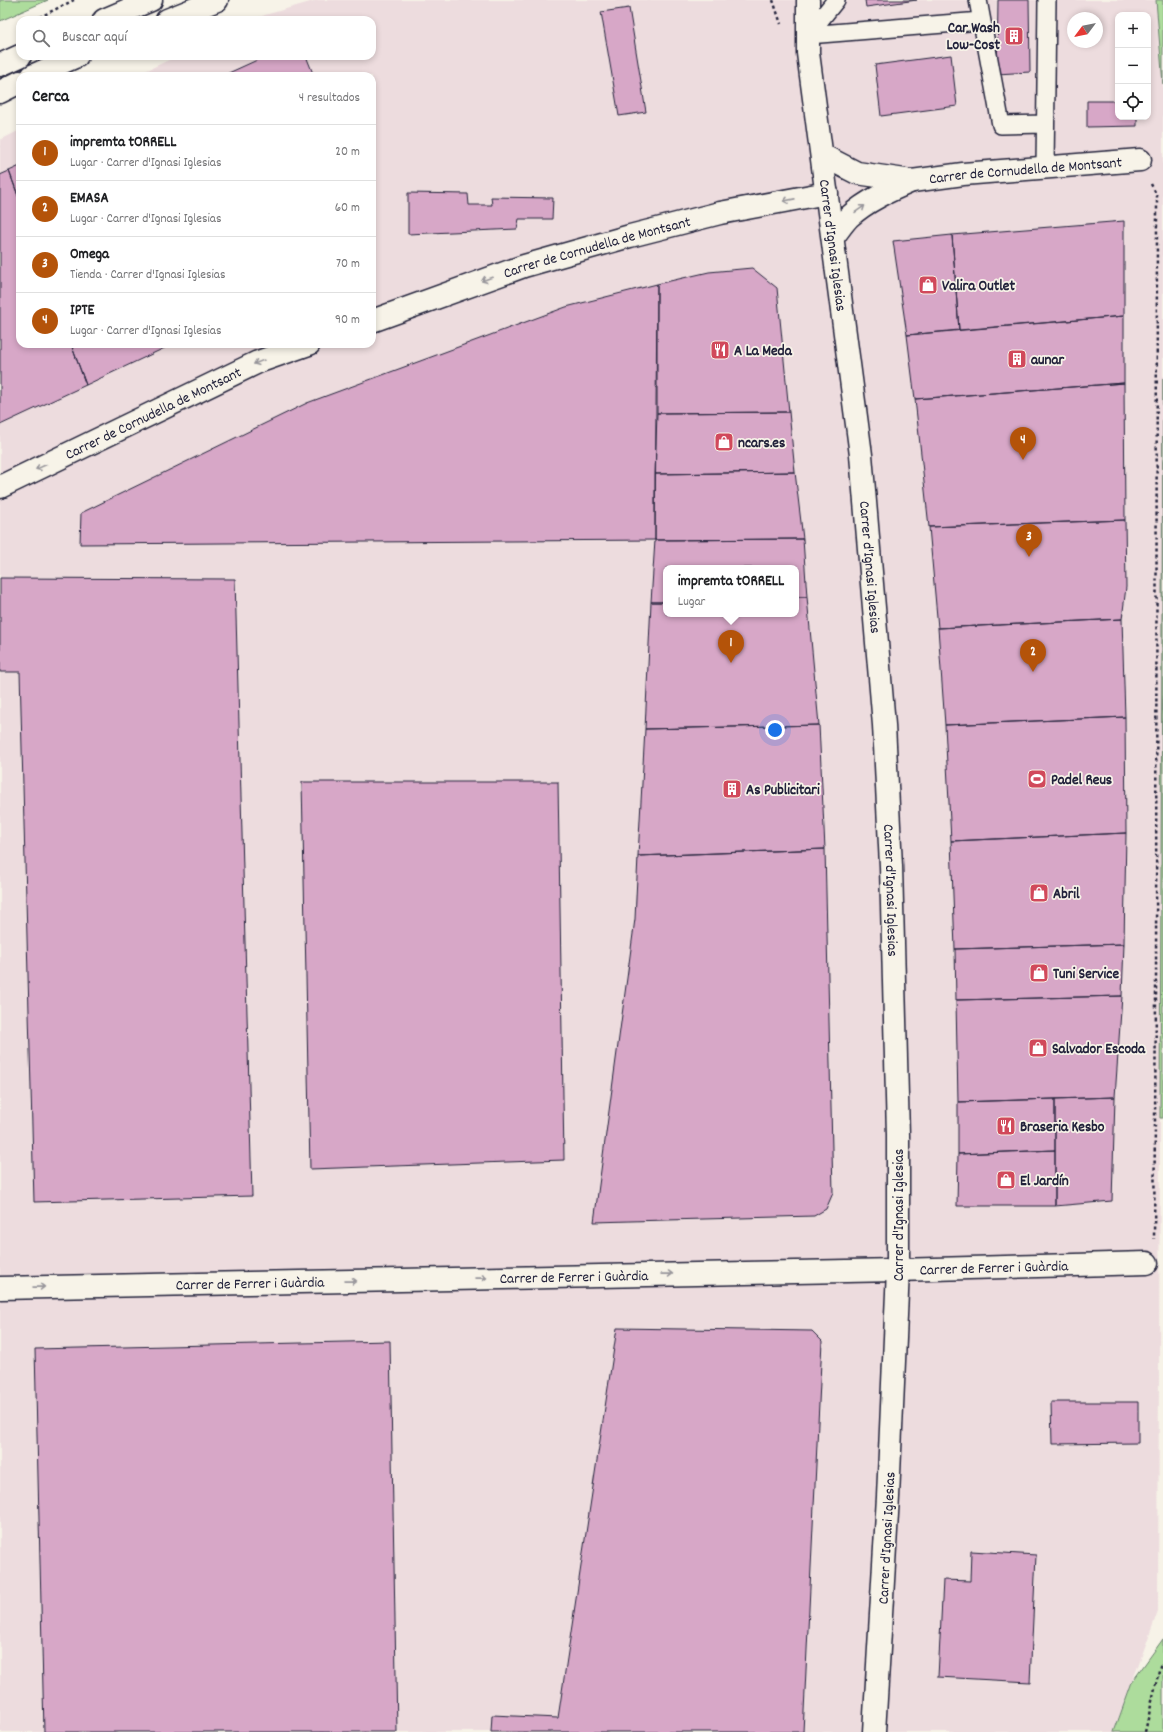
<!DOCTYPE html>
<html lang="es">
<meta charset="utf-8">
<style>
body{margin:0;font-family:Dekko,sans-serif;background:#f6f6f6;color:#202124}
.controls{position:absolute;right:12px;top:12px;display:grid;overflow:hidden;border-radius:8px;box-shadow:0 2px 6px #0003}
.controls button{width:36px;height:36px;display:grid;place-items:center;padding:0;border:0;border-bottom:1px solid #e0e0e0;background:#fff;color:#202124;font:20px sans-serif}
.compass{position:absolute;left:1067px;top:12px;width:36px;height:36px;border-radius:50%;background:#fff;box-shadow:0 2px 6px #0003;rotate:238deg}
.you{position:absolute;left:775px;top:730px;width:14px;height:14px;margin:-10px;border:3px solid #fff;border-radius:50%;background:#1a73e8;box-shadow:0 0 0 6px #1a73e833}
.badge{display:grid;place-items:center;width:26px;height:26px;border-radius:50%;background:#b45309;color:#fff;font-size:13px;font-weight:700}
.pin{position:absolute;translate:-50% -33px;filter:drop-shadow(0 1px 2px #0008)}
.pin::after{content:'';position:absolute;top:21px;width:14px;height:12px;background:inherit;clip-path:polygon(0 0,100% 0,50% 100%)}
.popup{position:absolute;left:663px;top:565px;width:136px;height:52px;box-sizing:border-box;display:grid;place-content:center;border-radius:8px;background:#fff;filter:drop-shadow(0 1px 3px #0005);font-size:13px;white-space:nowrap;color:#757577}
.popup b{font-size:15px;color:#202124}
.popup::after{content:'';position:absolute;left:50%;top:100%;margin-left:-8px;border:8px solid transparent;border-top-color:#fff}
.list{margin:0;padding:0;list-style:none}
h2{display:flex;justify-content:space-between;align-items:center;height:52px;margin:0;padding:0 16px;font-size:17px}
h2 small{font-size:13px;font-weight:400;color:#757577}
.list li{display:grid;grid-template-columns:26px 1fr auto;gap:12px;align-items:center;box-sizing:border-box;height:56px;padding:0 16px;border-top:1px solid #e0e0e0}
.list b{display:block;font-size:15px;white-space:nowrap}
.list p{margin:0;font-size:13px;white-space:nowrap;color:#757577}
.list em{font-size:13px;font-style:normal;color:#757577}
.icon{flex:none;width:22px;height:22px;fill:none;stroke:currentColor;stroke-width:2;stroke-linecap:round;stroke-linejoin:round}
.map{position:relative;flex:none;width:1163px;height:1732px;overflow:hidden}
.search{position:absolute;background:#fff;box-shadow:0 2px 6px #0003;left:16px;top:16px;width:360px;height:44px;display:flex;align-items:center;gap:10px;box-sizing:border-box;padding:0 14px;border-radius:12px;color:#757577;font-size:15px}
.panel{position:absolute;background:#fff;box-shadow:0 2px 6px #0003;left:16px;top:72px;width:360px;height:276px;border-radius:12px}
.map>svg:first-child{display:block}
</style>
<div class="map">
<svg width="1163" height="1732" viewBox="0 0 1163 1732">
<rect width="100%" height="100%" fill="#f7f3e8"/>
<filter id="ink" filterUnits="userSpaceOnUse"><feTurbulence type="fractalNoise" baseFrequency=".025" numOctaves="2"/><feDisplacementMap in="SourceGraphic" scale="8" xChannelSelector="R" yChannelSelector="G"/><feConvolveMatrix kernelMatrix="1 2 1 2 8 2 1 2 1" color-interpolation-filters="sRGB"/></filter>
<g filter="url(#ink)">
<path fill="#eddcde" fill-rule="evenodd" d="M317 0H1163V378L1158 1611 1114 1732H0V140L20 130V344H372V76H135L177 56H372V20H253L265 15ZM1118 15H1148V117H1118ZM1073 18H1097V42H1073ZM666 568H796V614H666Z"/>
<path fill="#addc9c" stroke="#687f6c" d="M0 0H48L0 21Z
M1156 0H1163V84Z
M1163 378V1118H1160Z
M1163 1639V1732H1114L1132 1682Z"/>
<path fill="#d7a7c7" stroke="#22223b" d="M865 0H917L866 7Z
M998 0H1029L1030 72 997 74Z
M629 8 646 112 619 116 601 12Z
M951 55 957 106 881 116 875 65Z
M266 56H306L314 76H222Z
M1087 101H1118V117H1137V126L1087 127Z
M20 166V201L9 171Z
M9 171 20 201V344H71L86 385 0 425V175Z
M408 193 468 194 469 205H492L491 197 553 198 552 219H519L517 229 408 234Z
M1124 221V316L959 330 952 235Z
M952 235 959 330 907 335 893 241Z
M752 268 777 288 789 412 657 413V284L709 272Z
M657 284 655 540 80 544 81 513 307 403 566 307Z
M1124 316V383L915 399 907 335Z
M71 344H173L86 385Z
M1124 383 1125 520 929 527 915 399Z
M789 412 795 472 655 474 657 413Z
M795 472 803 539 655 540V474Z
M1125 520 1126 587 1122 619 938 628 929 527Z
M803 539 807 597H796V568H666V602H651L655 540Z
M0 578 235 579 252 1196 34 1202 20 672H0Z
M796 597H807L819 725 645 729 651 602H666V614H796Z
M1122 619 1125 717 945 725 938 628Z
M1125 717 1126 833 951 841 945 725Z
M819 725 825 849 638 856 645 729Z
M302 782H558L564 1160 310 1169Z
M1126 833 1124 944 955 949 951 841Z
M825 849 833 1193 826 1209 814 1216 594 1222 635 919 638 856Z
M1124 944 1122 996 956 1000 955 949Z
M1122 996 1115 1097 958 1102 956 1000Z
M1115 1097 1112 1201 1055 1206V1099Z
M1055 1099V1150L958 1154V1102Z
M1055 1150V1206H957L958 1154Z
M617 1328 812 1331 822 1341 803 1732H491L492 1715 558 1718Z
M390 1341 397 1732H44L35 1349Z
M1051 1402H1138V1443L1052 1444Z
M971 1551 1036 1555 1030 1682 938 1677 943 1580 970 1581Z"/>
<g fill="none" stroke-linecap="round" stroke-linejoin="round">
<g stroke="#22223b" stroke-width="20">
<path id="lane" d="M978 0 1001 125 1045 124
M808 35 981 21
M808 35 836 0
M1045 167 1047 0"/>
</g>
<g stroke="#22223b" stroke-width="25">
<g id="street">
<path id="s1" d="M808 0V53L861 455 884 725 891 866 898 1135V1270L888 1497 874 1732"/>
<path id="s2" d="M822 155 857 173 912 181 963 174 1140 160"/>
<path d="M833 237C838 231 843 223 849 217 866 201 891 190 912 181"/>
<path id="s3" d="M372 321 524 266 630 236 720 213 827 193"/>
<path id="s4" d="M0 487 258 362 309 344"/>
<path id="s5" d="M0 1288 898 1270 1147 1263"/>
</g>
</g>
<g stroke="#22223b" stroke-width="25">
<path id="secondary" d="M104 20 151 0
M167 20 217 0
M0 65 20 56
M32 76 77 56
M0 92 20 82"/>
</g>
<path stroke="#22223b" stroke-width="2.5" stroke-dasharray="3 3" stroke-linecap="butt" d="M773 0 781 24
M34 20 74 0
M1151 184 1157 196 1156 999 1154 1239
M1145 1732 1160 1666 1163 1662"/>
<use href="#lane" stroke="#f7f3e8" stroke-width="17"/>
<use href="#street" stroke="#f7f3e8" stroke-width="22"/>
<use href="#secondary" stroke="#f7f3e8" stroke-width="22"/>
</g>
<defs><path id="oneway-shaft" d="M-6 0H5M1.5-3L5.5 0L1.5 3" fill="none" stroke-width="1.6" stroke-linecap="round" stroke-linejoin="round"/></defs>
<g stroke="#97959a">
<use href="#oneway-shaft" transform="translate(789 200) rotate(169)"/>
<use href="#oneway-shaft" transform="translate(860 209) rotate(-35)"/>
<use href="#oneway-shaft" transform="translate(487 279) rotate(160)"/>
<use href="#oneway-shaft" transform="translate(259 362) rotate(158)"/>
<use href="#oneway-shaft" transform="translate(41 467) rotate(155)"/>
<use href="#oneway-shaft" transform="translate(667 1274) rotate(-1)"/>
<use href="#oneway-shaft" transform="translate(481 1278) rotate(-1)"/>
<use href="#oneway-shaft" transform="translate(351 1281) rotate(-1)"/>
<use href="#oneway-shaft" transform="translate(39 1287) rotate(-1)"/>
</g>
</g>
<defs>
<g id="building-square" transform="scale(1)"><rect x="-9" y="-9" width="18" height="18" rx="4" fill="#d1495b" stroke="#f7f3e8"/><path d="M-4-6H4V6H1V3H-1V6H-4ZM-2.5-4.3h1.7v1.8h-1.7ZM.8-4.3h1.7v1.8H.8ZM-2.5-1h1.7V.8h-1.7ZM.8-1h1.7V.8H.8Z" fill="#fff"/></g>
<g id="shop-square" transform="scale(1)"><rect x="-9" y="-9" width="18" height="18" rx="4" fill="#d1495b" stroke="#f7f3e8"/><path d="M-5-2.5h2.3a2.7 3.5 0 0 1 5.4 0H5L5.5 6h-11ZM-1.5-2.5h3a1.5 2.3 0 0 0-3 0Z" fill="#fff"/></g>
<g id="restaurant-square" transform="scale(1)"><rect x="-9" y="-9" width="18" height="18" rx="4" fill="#d1495b" stroke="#f7f3e8"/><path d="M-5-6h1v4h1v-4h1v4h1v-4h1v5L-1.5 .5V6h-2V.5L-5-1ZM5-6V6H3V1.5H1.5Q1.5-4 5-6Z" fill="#fff"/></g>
<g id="stadium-square" transform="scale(1)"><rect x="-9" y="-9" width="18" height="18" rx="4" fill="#d1495b" stroke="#f7f3e8"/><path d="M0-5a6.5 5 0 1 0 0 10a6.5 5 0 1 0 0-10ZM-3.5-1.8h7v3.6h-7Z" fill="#fff"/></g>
</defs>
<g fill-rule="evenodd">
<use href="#building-square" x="1014" y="36"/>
<use href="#shop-square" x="928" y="285"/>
<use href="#restaurant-square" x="720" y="350"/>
<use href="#building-square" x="1017" y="359"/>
<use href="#shop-square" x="724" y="442"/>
<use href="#stadium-square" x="1037" y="779"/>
<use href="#building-square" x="732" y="789"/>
<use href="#shop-square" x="1039" y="893"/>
<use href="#shop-square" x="1039" y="973"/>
<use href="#shop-square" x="1038" y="1048"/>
<use href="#restaurant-square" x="1006" y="1126"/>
<use href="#shop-square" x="1006" y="1180"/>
</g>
<g text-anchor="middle" stroke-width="3.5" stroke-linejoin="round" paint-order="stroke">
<g font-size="15" font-weight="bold" fill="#22223b" stroke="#f7f3e8" text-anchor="start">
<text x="1000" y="32" text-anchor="end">Car Wash<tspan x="1000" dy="17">Low-Cost</tspan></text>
<text x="942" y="290">Valira Outlet</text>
<text x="734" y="355">A La Meda</text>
<text x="1031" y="364">aunar</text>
<text x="738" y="447">ncars.es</text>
<text x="1051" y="784">Padel Reus</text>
<text x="746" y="794">As Publicitari</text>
<text x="1053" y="898">Abril</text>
<text x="1053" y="978">Tuni Service</text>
<text x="1052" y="1053">Salvador Escoda</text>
<text x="1020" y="1131">Braseria Kesbo</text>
<text x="1020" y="1185">El Jardín</text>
</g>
<g font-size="15" fill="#22223b" stroke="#f7f3e8">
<text dy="5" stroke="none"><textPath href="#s2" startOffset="209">Carrer de Cornudella de Montsant</textPath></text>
<text dy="5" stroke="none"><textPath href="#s1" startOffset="247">Carrer d'Ignasi Iglesias</textPath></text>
<text dy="5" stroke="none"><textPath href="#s3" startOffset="237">Carrer de Cornudella de Montsant</textPath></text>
<text dy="5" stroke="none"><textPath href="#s4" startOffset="170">Carrer de Cornudella de Montsant</textPath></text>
<text dy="5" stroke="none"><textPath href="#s1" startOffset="571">Carrer d'Ignasi Iglesias</textPath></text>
<text dy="5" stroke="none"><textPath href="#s1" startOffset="895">Carrer d'Ignasi Iglesias</textPath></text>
<text transform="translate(898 1215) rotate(-90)" y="5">Carrer d'Ignasi Iglesias</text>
<text dy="5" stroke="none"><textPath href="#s5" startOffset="994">Carrer de Ferrer i Guàrdia</textPath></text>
<text dy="5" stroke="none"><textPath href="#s5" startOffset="574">Carrer de Ferrer i Guàrdia</textPath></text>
<text dy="5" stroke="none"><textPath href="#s5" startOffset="250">Carrer de Ferrer i Guàrdia</textPath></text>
<text transform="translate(886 1538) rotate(-87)" y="5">Carrer d'Ignasi Iglesias</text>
</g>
</g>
</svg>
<div class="controls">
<button>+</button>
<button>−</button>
<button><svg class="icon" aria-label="locate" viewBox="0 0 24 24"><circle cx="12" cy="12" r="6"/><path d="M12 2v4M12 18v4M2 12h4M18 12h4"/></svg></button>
</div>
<svg class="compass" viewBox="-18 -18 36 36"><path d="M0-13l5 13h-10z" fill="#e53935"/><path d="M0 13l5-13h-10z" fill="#757577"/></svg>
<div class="you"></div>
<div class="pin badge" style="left:731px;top:663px">1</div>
<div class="popup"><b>impremta tORRELL</b>Lugar</div>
<div class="pin badge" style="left:1033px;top:672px">2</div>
<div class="pin badge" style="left:1029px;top:557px">3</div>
<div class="pin badge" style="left:1023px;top:460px">4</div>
<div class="search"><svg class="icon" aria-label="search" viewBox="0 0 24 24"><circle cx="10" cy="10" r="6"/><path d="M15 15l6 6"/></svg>Buscar aquí</div>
<section class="panel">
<h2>Cerca<small>4 resultados</small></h2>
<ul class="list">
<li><span class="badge">1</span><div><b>impremta tORRELL</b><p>Lugar · Carrer d'Ignasi Iglesias</p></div><em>20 m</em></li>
<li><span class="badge">2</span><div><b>EMASA</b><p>Lugar · Carrer d'Ignasi Iglesias</p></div><em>60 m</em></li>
<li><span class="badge">3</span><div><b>Omega</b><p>Tienda · Carrer d'Ignasi Iglesias</p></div><em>70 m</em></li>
<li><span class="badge">4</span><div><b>IPTE</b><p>Lugar · Carrer d'Ignasi Iglesias</p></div><em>90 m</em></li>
</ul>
</section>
</div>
